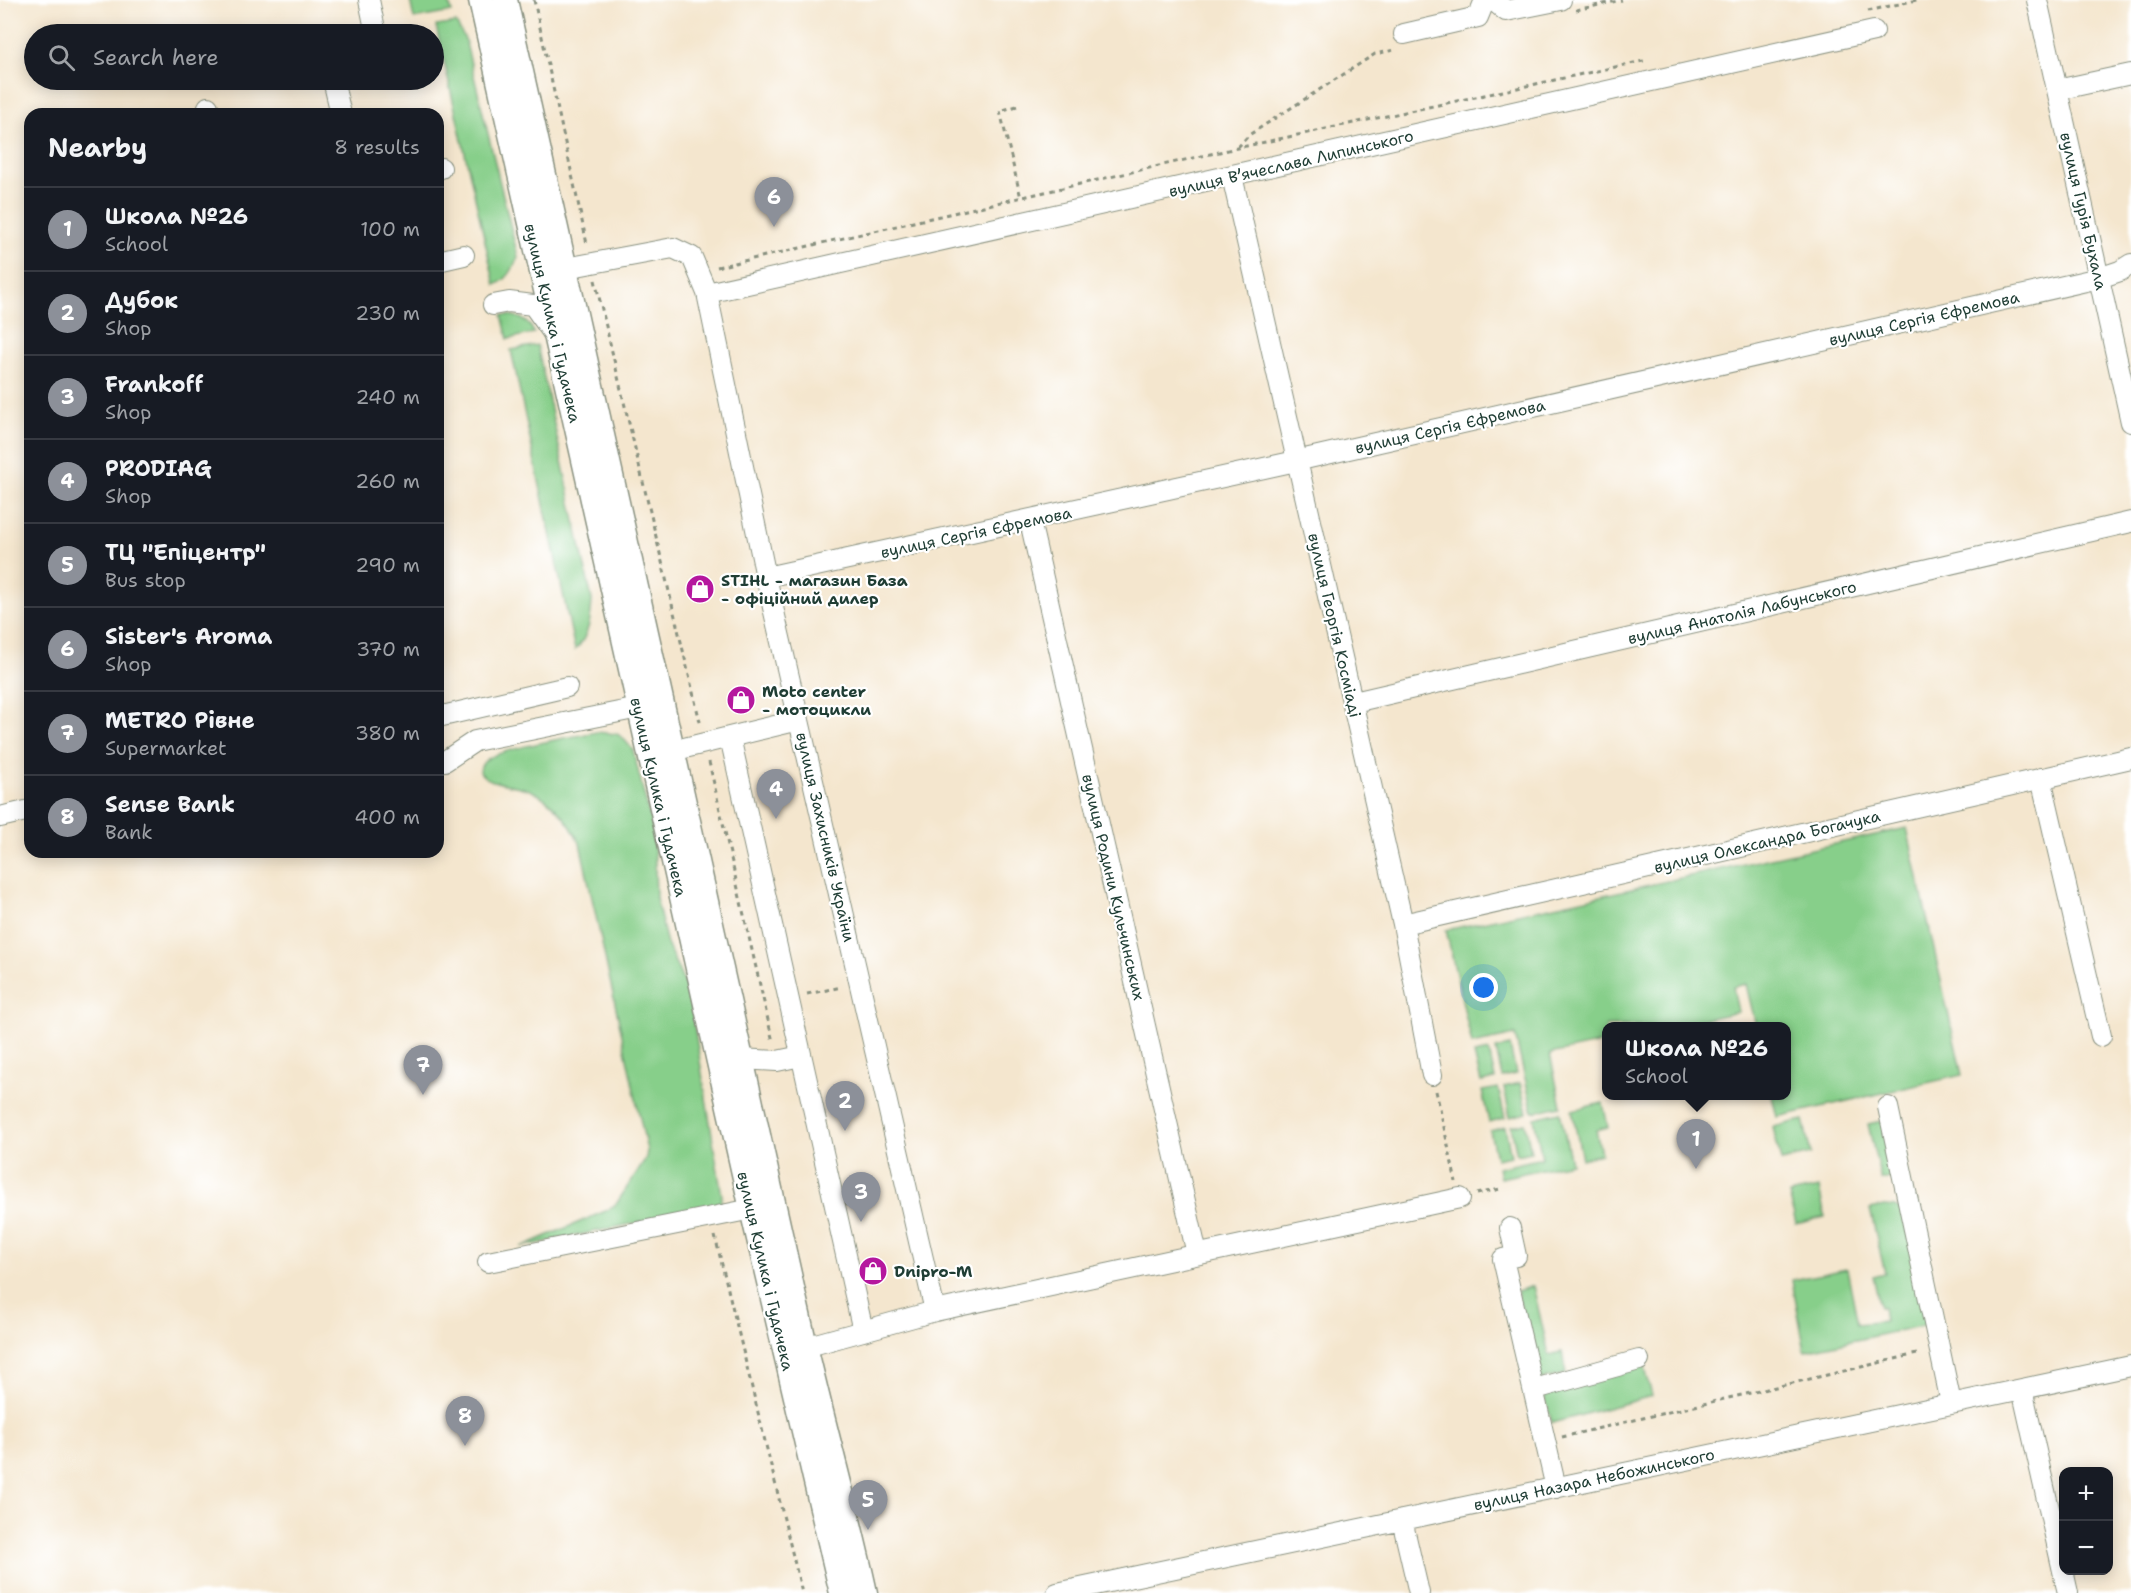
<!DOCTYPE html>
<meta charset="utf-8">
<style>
body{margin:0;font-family:"Shantell Sans",sans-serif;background:#20242c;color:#f1f3f6}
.controls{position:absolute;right:18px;bottom:18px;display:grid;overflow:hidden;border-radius:12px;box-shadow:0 3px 15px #0003}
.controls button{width:54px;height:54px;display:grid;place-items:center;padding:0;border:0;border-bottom:2px solid #363941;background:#171b24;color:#f1f3f6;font:30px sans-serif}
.you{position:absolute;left:1484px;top:988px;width:21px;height:21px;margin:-15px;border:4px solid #fff;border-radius:50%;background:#1a73e8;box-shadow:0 0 0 9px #1a73e833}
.badge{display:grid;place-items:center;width:39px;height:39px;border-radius:50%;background:#8c9099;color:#fff;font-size:20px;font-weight:700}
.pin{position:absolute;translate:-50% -50px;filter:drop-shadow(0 2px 3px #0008)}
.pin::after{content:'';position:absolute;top:32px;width:21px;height:18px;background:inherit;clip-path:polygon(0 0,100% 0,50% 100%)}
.popup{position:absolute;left:1602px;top:1022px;width:189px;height:78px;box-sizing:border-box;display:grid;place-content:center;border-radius:12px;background:#171b24;filter:drop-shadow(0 2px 4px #0005);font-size:20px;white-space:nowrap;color:#9ea1a6}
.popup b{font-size:22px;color:#f1f3f6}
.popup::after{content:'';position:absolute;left:50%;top:100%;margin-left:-12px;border:12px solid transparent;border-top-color:#171b24}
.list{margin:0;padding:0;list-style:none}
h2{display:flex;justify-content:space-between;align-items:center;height:78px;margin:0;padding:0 24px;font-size:26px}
h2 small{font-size:20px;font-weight:400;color:#9ea1a6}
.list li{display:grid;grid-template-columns:39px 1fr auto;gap:18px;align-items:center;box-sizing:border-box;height:84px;padding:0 24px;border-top:2px solid #363941}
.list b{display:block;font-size:22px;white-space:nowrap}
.list p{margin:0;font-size:20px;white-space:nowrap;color:#9ea1a6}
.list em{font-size:20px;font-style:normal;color:#9ea1a6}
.icon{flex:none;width:33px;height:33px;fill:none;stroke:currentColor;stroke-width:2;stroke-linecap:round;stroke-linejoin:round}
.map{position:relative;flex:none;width:2131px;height:1593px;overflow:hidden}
.search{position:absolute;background:#171b24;box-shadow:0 3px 15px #0003;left:24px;top:24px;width:420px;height:66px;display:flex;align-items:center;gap:15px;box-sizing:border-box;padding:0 21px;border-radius:33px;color:#9ea1a6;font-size:22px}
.panel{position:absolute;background:#171b24;box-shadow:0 3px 15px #0003;left:24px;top:108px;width:420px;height:750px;border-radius:18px}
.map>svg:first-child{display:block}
</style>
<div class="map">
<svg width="2131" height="1593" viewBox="0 0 2131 1593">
<rect width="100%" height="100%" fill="#fff"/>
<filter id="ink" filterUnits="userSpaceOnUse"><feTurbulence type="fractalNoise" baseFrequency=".0167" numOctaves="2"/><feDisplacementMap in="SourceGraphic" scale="12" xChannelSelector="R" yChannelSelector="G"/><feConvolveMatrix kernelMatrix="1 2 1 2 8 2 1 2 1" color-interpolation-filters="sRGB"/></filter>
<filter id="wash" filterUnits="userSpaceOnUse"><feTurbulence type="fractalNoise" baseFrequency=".008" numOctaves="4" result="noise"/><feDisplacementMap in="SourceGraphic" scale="24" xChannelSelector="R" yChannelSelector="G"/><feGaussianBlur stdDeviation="1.35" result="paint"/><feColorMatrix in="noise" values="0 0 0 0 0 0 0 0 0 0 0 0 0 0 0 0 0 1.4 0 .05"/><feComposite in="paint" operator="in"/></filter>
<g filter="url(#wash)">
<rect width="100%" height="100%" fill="#f4e6ce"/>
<path fill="#87cf8a" stroke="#53865f" stroke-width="1.5" d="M410 0H448L452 12 414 19Z
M456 23 465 39 518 257C513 269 508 280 495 285L436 26Z
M502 315C516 314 529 320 534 333L508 339Z
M537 345 592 600C591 617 589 637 575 650L511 350Z
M596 732 617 734 623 738 633 750 654 834 656 898 667 944 689 994 722 1196 721 1202 717 1206 521 1247 608 1210 617 1203 646 1158 647 1150 580 843C569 821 555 802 532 791 519 784 487 785 480 772 480 767 481 764 486 760 501 748 573 737 596 732Z
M1907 828 1962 1075 1777 1117 1772 1096H1786V1026H1756L1746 984 1733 987 1738 1012 1675 1026H1606V1042L1550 1054 1561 1106 1533 1112 1515 1035 1472 1044 1446 930Z
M1510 1046 1516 1074 1502 1077 1496 1049Z
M1489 1051 1495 1079 1481 1082 1474 1054Z
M1520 1083 1527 1113 1510 1117 1504 1087Z
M1498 1088 1505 1118 1489 1122 1482 1091Z
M1603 1103 1608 1127 1596 1130 1601 1154 1582 1159 1572 1110Z
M1560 1112 1571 1163 1500 1178 1498 1168 1542 1158 1534 1118Z
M1803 1120 1811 1154 1781 1161 1773 1127Z
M1882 1121 1895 1177 1881 1180 1868 1124Z
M1525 1123 1531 1152 1517 1155 1511 1126Z
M1505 1127 1511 1156 1496 1159 1490 1131Z
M1819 1188 1825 1217 1796 1224 1789 1194Z
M1884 1206 1895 1207 1904 1212 1930 1324 1805 1351 1792 1280 1847 1269 1858 1324 1885 1321 1883 1307H1880L1873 1276 1885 1273 1870 1209Z
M1533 1286 1549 1355 1562 1352 1566 1374 1538 1380 1517 1291Z
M1644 1364 1652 1396 1552 1423 1543 1391Z"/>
</g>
<g filter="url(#ink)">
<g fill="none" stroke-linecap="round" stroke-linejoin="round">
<g stroke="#8a9281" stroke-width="22">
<path id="minor" d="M369 0 376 34
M1493 0 1506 11 1561 0
M2037 0 2131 422
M1404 34 1478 17 1485 0
M333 80 341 114
M2057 90 2131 74
M208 107 209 114
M438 169 441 168
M1232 176 1403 924 1432 1075
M438 261 464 255
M566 268 673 248 692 257 707 293 766 577 935 1311
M707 293 1874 31
M493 305 509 302 533 305 553 333
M1030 521 1197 1254
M766 577 1296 461 2099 278 2120 271 2131 264
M1354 702 2131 522
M438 717 567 687
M730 737 863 1331
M672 751 799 720
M445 761 475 741 639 708
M2041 778 2101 1036
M0 817 30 810
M1403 924 2131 758
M741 1059 777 1061 801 1056
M1888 1107 1951 1403
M1510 1228 1516 1256 1503 1259 1556 1488
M488 1262 752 1209
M805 1347 935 1311 1460 1198
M1535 1389 1639 1360
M2022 1389 2068 1593
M1402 1520 1419 1593
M1057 1593 2131 1366"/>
</g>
<g stroke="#8a9281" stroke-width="27">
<path id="major" d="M481 0 752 1209 842 1593
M505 0C607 448 703 898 805 1346 824 1428 847 1510 865 1593"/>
</g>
<path stroke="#8a9281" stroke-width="3" stroke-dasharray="4.5 4.5" stroke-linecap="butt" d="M534 0 587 244
M1576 10 1622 0
M1868 11 1917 0
M1017 106 1000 111 1021 198
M1238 147 1249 135 1375 54 1394 50
M717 267 1237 148 1648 60
M595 280 701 726
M709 762 773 1042
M807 994 842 987
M1436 1091 1456 1182
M1477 1194 1500 1189
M715 1236 802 1593
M1562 1437 1921 1353"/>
<use href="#minor" stroke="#fff" stroke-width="20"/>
<use href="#major" stroke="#fff" stroke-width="24"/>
</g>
</g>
<defs>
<g id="shop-disc" transform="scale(1.5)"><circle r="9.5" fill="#b5179e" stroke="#fff"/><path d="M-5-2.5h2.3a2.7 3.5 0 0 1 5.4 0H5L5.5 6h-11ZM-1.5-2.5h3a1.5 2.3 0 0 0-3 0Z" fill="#fff"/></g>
</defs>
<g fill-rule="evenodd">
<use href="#shop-disc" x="700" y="589"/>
<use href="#shop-disc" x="741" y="700"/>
<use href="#shop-disc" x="873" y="1271"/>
</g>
<g text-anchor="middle" stroke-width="4.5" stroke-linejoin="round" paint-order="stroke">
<g font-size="16" fill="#1f3d34" stroke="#fff">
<text transform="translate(1291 163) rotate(-13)" y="6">вулиця Вʼячеслава Липинського</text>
<text transform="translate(2084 211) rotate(77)" y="6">вулиця Гурія Бухала</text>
<text transform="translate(1924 318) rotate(-13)" y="6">вулиця Сергія Єфремова</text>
<text transform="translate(553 323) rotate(77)" y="6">вулиця Кулика і Гудачека</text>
<text transform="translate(1450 426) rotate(-13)" y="6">вулиця Сергія Єфремова</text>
<text transform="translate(976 532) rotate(-12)" y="6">вулиця Сергія Єфремова</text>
<text transform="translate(1742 612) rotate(-13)" y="6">вулиця Анатолія Лабунського</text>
<text transform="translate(1335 625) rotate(77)" y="6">вулиця Георгія Косміаді</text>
<text transform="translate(659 797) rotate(77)" y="6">вулиця Кулика і Гудачека</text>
<text transform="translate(826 837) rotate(77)" y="6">вулиця Захисників України</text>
<text transform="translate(1767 841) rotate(-13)" y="6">вулиця Олександра Богачука</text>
<text transform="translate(1114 887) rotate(77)" y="6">вулиця Родини Кульчинських</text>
<text transform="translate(766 1271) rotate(77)" y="6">вулиця Кулика і Гудачека</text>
<text transform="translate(1594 1479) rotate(-12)" y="6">вулиця Назара Небожинського</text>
</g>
<g font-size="16" font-weight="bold" fill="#1f3d34" stroke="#fff" text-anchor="start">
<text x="721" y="586">STIHL - магазин База<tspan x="721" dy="18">- офіційний дилер</tspan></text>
<text x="762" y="697">Moto center<tspan x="762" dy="18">- мотоцикли</tspan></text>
<text x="894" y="1277">Dnipro-M</text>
</g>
</g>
</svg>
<div class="controls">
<button>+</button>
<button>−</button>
</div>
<div class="you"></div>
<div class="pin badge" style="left:1696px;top:1169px">1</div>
<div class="popup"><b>Школа №26</b>School</div>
<div class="pin badge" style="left:845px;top:1131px">2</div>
<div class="pin badge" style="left:861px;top:1222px">3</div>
<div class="pin badge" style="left:776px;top:819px">4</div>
<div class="pin badge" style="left:868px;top:1530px">5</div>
<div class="pin badge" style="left:774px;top:227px">6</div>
<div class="pin badge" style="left:423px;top:1095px">7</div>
<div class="pin badge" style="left:465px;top:1446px">8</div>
<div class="search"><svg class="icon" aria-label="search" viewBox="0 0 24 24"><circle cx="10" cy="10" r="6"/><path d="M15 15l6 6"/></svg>Search here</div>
<section class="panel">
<h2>Nearby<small>8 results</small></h2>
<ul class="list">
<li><span class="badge">1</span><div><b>Школа №26</b><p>School</p></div><em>100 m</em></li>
<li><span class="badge">2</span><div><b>Дубок</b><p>Shop</p></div><em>230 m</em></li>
<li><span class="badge">3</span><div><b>Frankoff</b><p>Shop</p></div><em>240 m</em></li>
<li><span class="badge">4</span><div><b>PRODIAG</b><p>Shop</p></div><em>260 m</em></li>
<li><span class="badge">5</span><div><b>ТЦ &quot;Епіцентр&quot;</b><p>Bus stop</p></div><em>290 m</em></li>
<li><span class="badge">6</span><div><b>Sister's Aroma</b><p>Shop</p></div><em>370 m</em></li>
<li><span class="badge">7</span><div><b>METRO Рівне</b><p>Supermarket</p></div><em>380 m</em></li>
<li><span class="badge">8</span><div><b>Sense Bank</b><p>Bank</p></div><em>400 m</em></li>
</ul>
</section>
</div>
